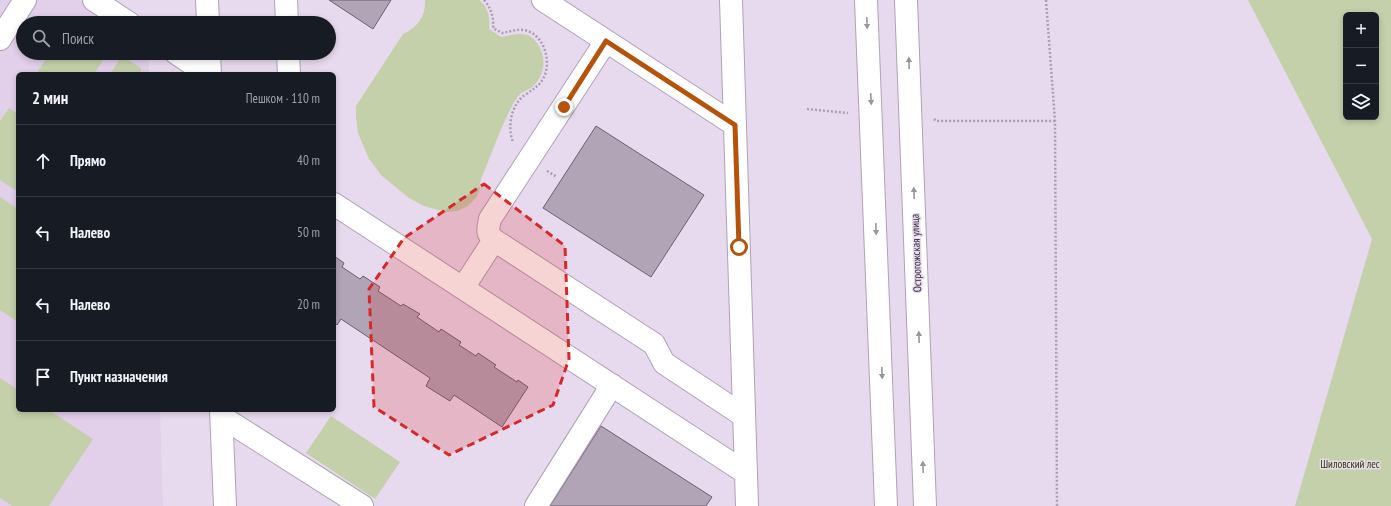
<!DOCTYPE html>
<html lang="ru">
<meta charset="utf-8">
<style>
body{margin:0;font-family:"PT Sans Narrow",sans-serif;background:#242831;color:#f1f3f6}
.controls{position:absolute;right:12px;top:12px;display:grid;overflow:hidden;border-radius:6px;box-shadow:0 2px 6px #0003}
.controls button{width:36px;height:36px;display:grid;place-items:center;padding:0;border:0;border-bottom:1px solid #363941;background:#171b24;color:#f1f3f6;font:20px sans-serif}
.stop{position:absolute;width:12px;height:12px;margin:-9px;border:3px solid #b45309;border-radius:50%;background:#fff}
.stop.end{background:#b45309;border-color:#fff;box-shadow:0 1px 4px #0008}
.list{margin:0;padding:0;list-style:none}
h2{display:flex;justify-content:space-between;align-items:center;height:52px;margin:0;padding:0 16px;font-size:17px}
h2 small{font-size:13px;font-weight:400;color:#9ea1a6}
.list li{display:grid;grid-template-columns:26px 1fr auto;gap:12px;align-items:center;box-sizing:border-box;height:72px;padding:0 16px;border-top:1px solid #363941}
.list b{display:block;font-size:15px;white-space:nowrap}
.list em{font-size:13px;font-style:normal;color:#9ea1a6}
.icon{flex:none;width:22px;height:22px;fill:none;stroke:currentColor;stroke-width:2;stroke-linecap:round;stroke-linejoin:round}
.map{position:relative;flex:none;width:1391px;height:506px;overflow:hidden}
.search{position:absolute;background:#171b24;box-shadow:0 2px 6px #0003;left:16px;top:16px;width:320px;height:44px;display:flex;align-items:center;gap:10px;box-sizing:border-box;padding:0 14px;border-radius:22px;color:#9ea1a6;font-size:15px}
.panel{position:absolute;background:#171b24;box-shadow:0 2px 6px #0003;left:16px;top:72px;width:320px;height:340px;border-radius:6px}
.map>svg:first-child{display:block}
</style>
<div class="map">
<svg width="1391" height="506" viewBox="0 0 1391 506">
<rect width="100%" height="100%" fill="#e8daee"/>
<path fill="#e2cfea" d="M0 0H108L143 23H23V53H149V74H18V410H160L163 506H0Z"/>
<path fill="#c3d0aa" fill-rule="evenodd" d="M425 0H479C489 8 490 18 489 29L501 37C517 34 529 29 539 46 547 60 544 77 532 87 528 90 524 91 521 93 517 97 513 103 511 108 499 131 491 156 481 179L479 191 476 198 468 206 457 211 445 212 424 206 409 198 382 176 369 159 358 133 356 118V106L403 34C417 28 426 16 425 0Z
M1248 0H1391V506H1295L1372 239ZM1346 15H1376V117H1346Z
M50 53H108L94 74H36Z
M122 56 141 68V74H110Z
M9 108 18 114V192L0 180V121Z
M0 197 18 209V322L0 310Z
M0 378 18 390V410H49L93 439 49 506H12L0 498Z
M331 416 400 462 375 499 306 453Z"/>
<path fill="#b1a4b7" stroke="#6b5f70" d="M329 0H391L373 29Z
M596 126 704 195 651 277 543 208Z
M334 256 344 263 342 267 360 279 363 276 380 287 378 291 401 306 403 304 420 314 417 317 439 332 441 329 461 342 459 345 476 356 478 353 496 365 494 367 517 382 518 380 528 387 502 427 454 395 450 401 437 393 426 386 430 378 341 319 337 325 334 322Z
M601 426 712 497 706 506H550Z"/>
<g fill="none" stroke-linecap="round" stroke-linejoin="round">
<g stroke="#afa2b5" stroke-width="24">
<path id="minor" d="M94 0 129 23
M207 0 208 23
M286 0 287 23
M731 0 747 506
M866 0 886 506
M906 0 925 506
M0 39 25 0
M606 41 735 125
M176 53 207 74
M209 53 210 74
M288 53 289 74
M334 204 746 473
M494 240 654 344 664 363 744 416
M463 288 494 240C486 233 488 229 490 219L606 41 543 0
M221 410 225 506
M222 417 362 506
M536 506 612 385"/>
</g>
<path stroke="#aa9faf" stroke-width="2.5" stroke-dasharray="2 2" stroke-linecap="butt" d="M484 0C491 8 494 17 493 28L502 33C509 32 515 29 523 30 543 32 552 60 544 77 540 86 533 89 525 95 511 104 507 128 513 142
M1046 0 1055 121 1057 506
M807 109 848 113
M934 119 936 121H1055
M547 171 557 177"/>
<use href="#minor" stroke="#fff" stroke-width="22"/>
</g>
<defs><path id="oneway-solid" d="M-6-.8H1V-3.2L6.5 0L1 3.2V.8H-6Z"/></defs>
<g fill="#989699">
<use href="#oneway-solid" transform="translate(867 23) rotate(88)"/>
<use href="#oneway-solid" transform="translate(909 63) rotate(-92)"/>
<use href="#oneway-solid" transform="translate(871 99) rotate(87)"/>
<use href="#oneway-solid" transform="translate(914 193) rotate(-92)"/>
<use href="#oneway-solid" transform="translate(876 229) rotate(88)"/>
<use href="#oneway-solid" transform="translate(919 337) rotate(-92)"/>
<use href="#oneway-solid" transform="translate(882 373) rotate(88)"/>
<use href="#oneway-solid" transform="translate(923 467) rotate(-92)"/>
</g>
<g fill="none" stroke-linecap="round" stroke-linejoin="round">
<path stroke="#b45309" stroke-width="5" d="M564 107 606 41 735 125 739 247"/>
</g>
<path fill="#d62828" fill-opacity="0.2" stroke="#d62828" stroke-width="3" stroke-dasharray="8 5" stroke-linejoin="round" d="M484 184 565 246 569 359 553 405 449 455 374 407 369 289 404 238Z"/>
<g text-anchor="middle" stroke-width="3" stroke-linejoin="round" paint-order="stroke">
<g font-size="11" fill="#312c33" stroke="#e8daee">
<text transform="translate(916 253) rotate(-92)" y="4">Острогожская улица</text>
</g>
<g font-size="11" fill="#2b3901" stroke="#e8daee">
<text x="1350" y="468">Шиловский лес</text>
</g>
</g>
</svg>
<div class="controls">
<button>+</button>
<button>−</button>
<button><svg class="icon" aria-label="layers" viewBox="0 0 24 24"><path d="M12 4l9 5-9 5-9-5zM3 14l9 5 9-5"/></svg></button>
</div>
<div class="stop" style="left:739px;top:247px"></div>
<div class="stop end" style="left:564px;top:107px"></div>
<div class="search"><svg class="icon" aria-label="search" viewBox="0 0 24 24"><circle cx="10" cy="10" r="6"/><path d="M15 15l6 6"/></svg>Поиск</div>
<section class="panel">
<h2>2 мин<small>Пешком · 110 m</small></h2>
<ul class="list">
<li><svg class="icon" aria-label="ahead" viewBox="0 0 24 24"><path d="M12 20V5M6 11l6-6 6 6"/></svg><div><b>Прямо</b></div><em>40 m</em></li>
<li><svg class="icon" aria-label="left" viewBox="0 0 24 24"><path d="M17 20v-9H6M10 6l-5 5 5 5"/></svg><div><b>Налево</b></div><em>50 m</em></li>
<li><svg class="icon" aria-label="left" viewBox="0 0 24 24"><path d="M17 20v-9H6M10 6l-5 5 5 5"/></svg><div><b>Налево</b></div><em>20 m</em></li>
<li><svg class="icon" aria-label="arrive" viewBox="0 0 24 24"><path d="M6 21V4h12l-3 4 3 4H6"/></svg><div><b>Пункт назначения</b></div></li>
</ul>
</section>
</div>
